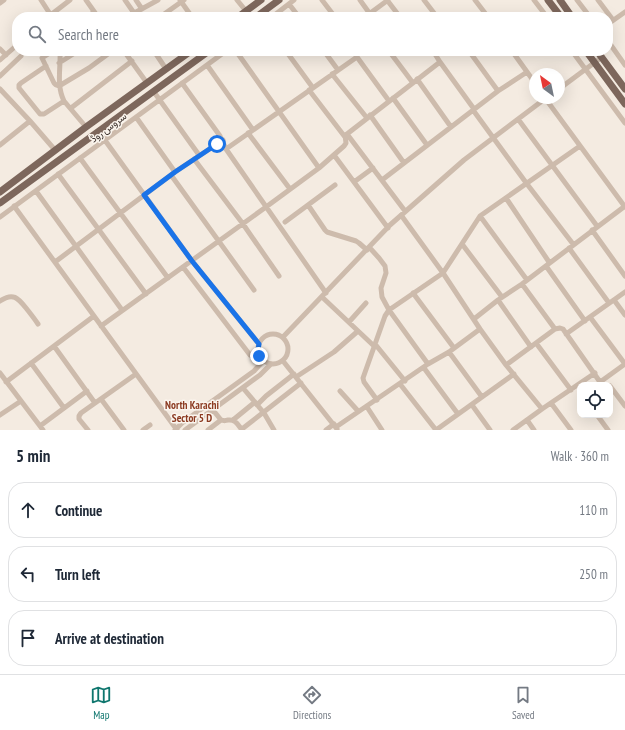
<!DOCTYPE html>
<meta charset="utf-8">
<style>
body{margin:0;font-family:"PT Sans Narrow",Vazirmatn,sans-serif;background:#f6f6f7;color:#1f2937}
.controls{position:absolute;right:12px;bottom:12px;display:grid;overflow:hidden;border-radius:8px;box-shadow:0 4px 16px #0002}
.controls button{width:36px;height:36px;display:grid;place-items:center;padding:0;border:0;border-bottom:1px solid #e0e1e3;background:#fff;color:#1f2937;font:20px sans-serif}
.compass{position:absolute;left:529px;top:68px;width:36px;height:36px;border-radius:50%;background:#fff;box-shadow:0 4px 16px #0002;rotate:327deg}
.stop{position:absolute;width:12px;height:12px;margin:-9px;border:3px solid #1a73e8;border-radius:50%;background:#fff}
.stop.end{background:#1a73e8;border-color:#fff;box-shadow:0 1px 4px #0008}
.list{margin:0;padding:0;list-style:none}
h2{display:flex;justify-content:space-between;align-items:center;height:52px;margin:0;padding:0 16px;font-size:17px}
h2 small{font-size:13px;font-weight:400;color:#747a83}
.list li{display:grid;grid-template-columns:26px 1fr auto;gap:12px;align-items:center;box-sizing:border-box;height:56px;margin:0 8px 8px;padding:0 8px;border:1px solid #e0e1e3;border-radius:16px}
.list b{display:block;font-size:15px;white-space:nowrap}
.list em{font-size:13px;font-style:normal;color:#747a83}
.icon{flex:none;width:22px;height:22px;fill:none;stroke:currentColor;stroke-width:2;stroke-linecap:round;stroke-linejoin:round}
.map{position:relative;flex:none;width:625px;height:430px;overflow:hidden}
.search{position:absolute;background:#fff;box-shadow:0 4px 16px #0002;left:12px;right:12px;top:12px;height:44px;display:flex;align-items:center;gap:10px;box-sizing:border-box;padding:0 14px;border-radius:16px;color:#747a83;font-size:15px}
.sheet{height:244px;background:#fff}
nav{display:flex;justify-content:space-around;align-items:center;box-sizing:border-box;height:56px;border-top:1px solid #e0e1e3;background:#fff;font-size:11px;color:#747a83}
nav a{display:grid;justify-items:center;gap:2px}
nav .on{color:#0f766e}
.map>svg:first-child{display:block}
</style>
<div class="map">
<svg width="625" height="430" viewBox="0 0 625 430">
<rect width="100%" height="100%" fill="#f4ebe1"/>
<g fill="none" stroke-linecap="round" stroke-linejoin="round">
<path stroke="#cdbbac" stroke-width="5" d="M41 0 52 17
M86 0 98 17
M125 0 134 13
M136 0 142 9
M180 0 192 17
M237 0 246 11
M322 0 335 17
M360 0 370 14
M387 0 400 17
M424 0 437 17
M475 0 488 17
M534 0 547 17
M577 0 590 17
M598 0 613 20
M0 3 4 0
M289 4 299 17
M48 17 70 0
M87 17 94 12
M127 17 158 0
M160 17 184 0
M272 17 294 0
M365 17 388 0
M608 24 625 12
M608 41 625 65
M0 49 6 55
M53 51 42 58 54 83 56 85 59 86 89 68 112 51
M60 51C61 68 56 85 64 101L86 127
M124 51 147 83
M154 51 166 69
M236 51 319 168
M286 51 313 88
M324 51 338 70
M389 51 413 83
M469 51 498 91
M512 51 535 83
M572 51 625 123
M357 57 389 101
M0 60 17 45
M440 62 474 109
M59 63 78 51
M207 65 253 130
M46 66 21 83 19 85V88L40 114H44L64 101
M332 74 367 118
M0 76 21 56
M417 79 451 127
M182 83 220 136 226 149 326 293
M0 89 30 121 55 150
M559 89 602 57
M309 90 345 137
M154 92 199 155
M393 98 427 145
M545 98 625 207
M71 108 132 61
M473 110 527 184 573 244
M370 115 404 163
M136 117 175 172
M518 119 597 226
M99 132 192 261 259 344
M248 133 290 189
M347 134 405 211
M0 145 30 121
M226 149 357 57 353 51
M334 155 388 228
M80 158 168 278
M194 159 243 224 279 276
M58 174 146 294
M171 175 254 290
M382 180 498 91 527 72
M354 182 373 168
M36 191 122 310
M506 198 549 262
M308 205 325 230 327 232 356 241 359 243 367 250
M14 206 177 430
M401 215 443 273 480 329 506 365 542 409
M480 216 527 280
M0 217 226 51
M285 222 335 185
M592 230 625 276
M462 244 502 297
M369 247 379 258 385 266 386 273 381 288 382 297 389 310 428 364
M569 248 609 303
M55 262 175 172 223 140
M546 266 585 321
M183 267 250 355 252 356H259
M522 284 555 329
M413 293 454 348
M322 297 374 346
M498 300 531 347
M614 300 625 315
M0 301C13 292 18 298 26 308 30 313 34 318 38 324
M590 317 625 364
M474 319 498 300 522 284 625 206
M349 322 366 303
M101 326 266 207 319 168 344 146 346 143 345 135 347 134 440 62 433 51
M258 349a15 15 0 1 1 30 0a15 15 0 1 1-30 0Z
M566 334 625 292
M283 337 390 225 464 160 546 98
M536 343 571 390
M375 344 405 381
M54 346 95 403
M449 352 482 397
M283 361 337 429
M31 363 64 408
M506 365 555 329 560 328 563 329 600 382
M424 368 458 414
M0 373 43 430
M296 377 334 352 358 331
M6 382 94 316
M400 384 436 430
M596 385 625 364
M610 386 625 406
M243 388 264 413 274 430
M340 391 358 411
M101 399 124 430
M377 400 364 382 363 378 385 316 389 310 443 273 480 216 580 146
M551 403 571 430
M257 405 266 396 294 374
M472 405 490 430
M367 407 382 430
M213 410 221 420C227 421 222 421 228 420 236 419 238 425 242 430
M0 415 21 401
M597 415 608 430
M233 420 255 402
M527 420 534 430
M40 426 87 391
M336 427 428 364 449 352 480 329
M242 429 301 383
M88 430 79 419V416L81 413 136 374
M143 430 150 425
M175 430 182 423 254 371 263 361
M185 430 260 375 271 364
M208 430 221 420
M326 430 334 424
M436 430 514 374
M513 430 542 409 595 373"/>
<path stroke="#7d675c" stroke-width="7" d="M548 0 561 17
M560 0 572 17
M238 17 261 0
M256 17 279 0
M586 51 625 104
M597 51 625 89
M0 192 86 127 191 51
M0 203 209 51"/>
</g>
<g fill="none" stroke-linecap="round" stroke-linejoin="round">
<path stroke="#1a73e8" stroke-width="5" d="M217 144 175 172 144 195 192 261 259 344 258 350 259 356"/>
</g>
<g text-anchor="middle" stroke-width="3" stroke-linejoin="round" paint-order="stroke">
<g font-size="10" fill="#3b302b" stroke="#fbf5ee">
<text transform="translate(108 127) rotate(-37)" y="4">سروس روڈ</text>
</g>
<g font-size="11" font-weight="bold" fill="#8c3b22" stroke="#fbf5ee">
<text x="192" y="409">North Karachi<tspan x="192" dy="13">Sector 5 D</tspan></text>
</g>
</g>
</svg>
<div class="controls">
<button><svg class="icon" aria-label="locate" viewBox="0 0 24 24"><circle cx="12" cy="12" r="6"/><path d="M12 2v4M12 18v4M2 12h4M18 12h4"/></svg></button>
</div>
<svg class="compass" viewBox="-18 -18 36 36"><path d="M0-13l5 13h-10z" fill="#e53935"/><path d="M0 13l5-13h-10z" fill="#747a83"/></svg>
<div class="stop" style="left:217px;top:144px"></div>
<div class="stop end" style="left:259px;top:356px"></div>
<div class="search"><svg class="icon" aria-label="search" viewBox="0 0 24 24"><circle cx="10" cy="10" r="6"/><path d="M15 15l6 6"/></svg>Search here</div>
</div>
<section class="sheet">
<h2>5 min<small>Walk · 360 m</small></h2>
<ul class="list">
<li><svg class="icon" aria-label="ahead" viewBox="0 0 24 24"><path d="M12 20V5M6 11l6-6 6 6"/></svg><div><b>Continue</b></div><em>110 m</em></li>
<li><svg class="icon" aria-label="left" viewBox="0 0 24 24"><path d="M17 20v-9H6M10 6l-5 5 5 5"/></svg><div><b>Turn left</b></div><em>250 m</em></li>
<li><svg class="icon" aria-label="arrive" viewBox="0 0 24 24"><path d="M6 21V4h12l-3 4 3 4H6"/></svg><div><b>Arrive at destination</b></div></li>
</ul>
</section>
<nav>
<a class="on"><svg class="icon" aria-label="map" viewBox="0 0 24 24"><path d="M3 6l6-2 6 2 6-2v14l-6 2-6-2-6 2zM9 4v14M15 6v14"/></svg>Map</a>
<a><svg class="icon" aria-label="directions" viewBox="0 0 24 24"><path d="M12 3l9 9-9 9-9-9zM9 14v-3h6M13 9l2 2-2 2"/></svg>Directions</a>
<a><svg class="icon" aria-label="saved" viewBox="0 0 24 24"><path d="M7 4h10v16l-5-4-5 4z"/></svg>Saved</a>
</nav>
